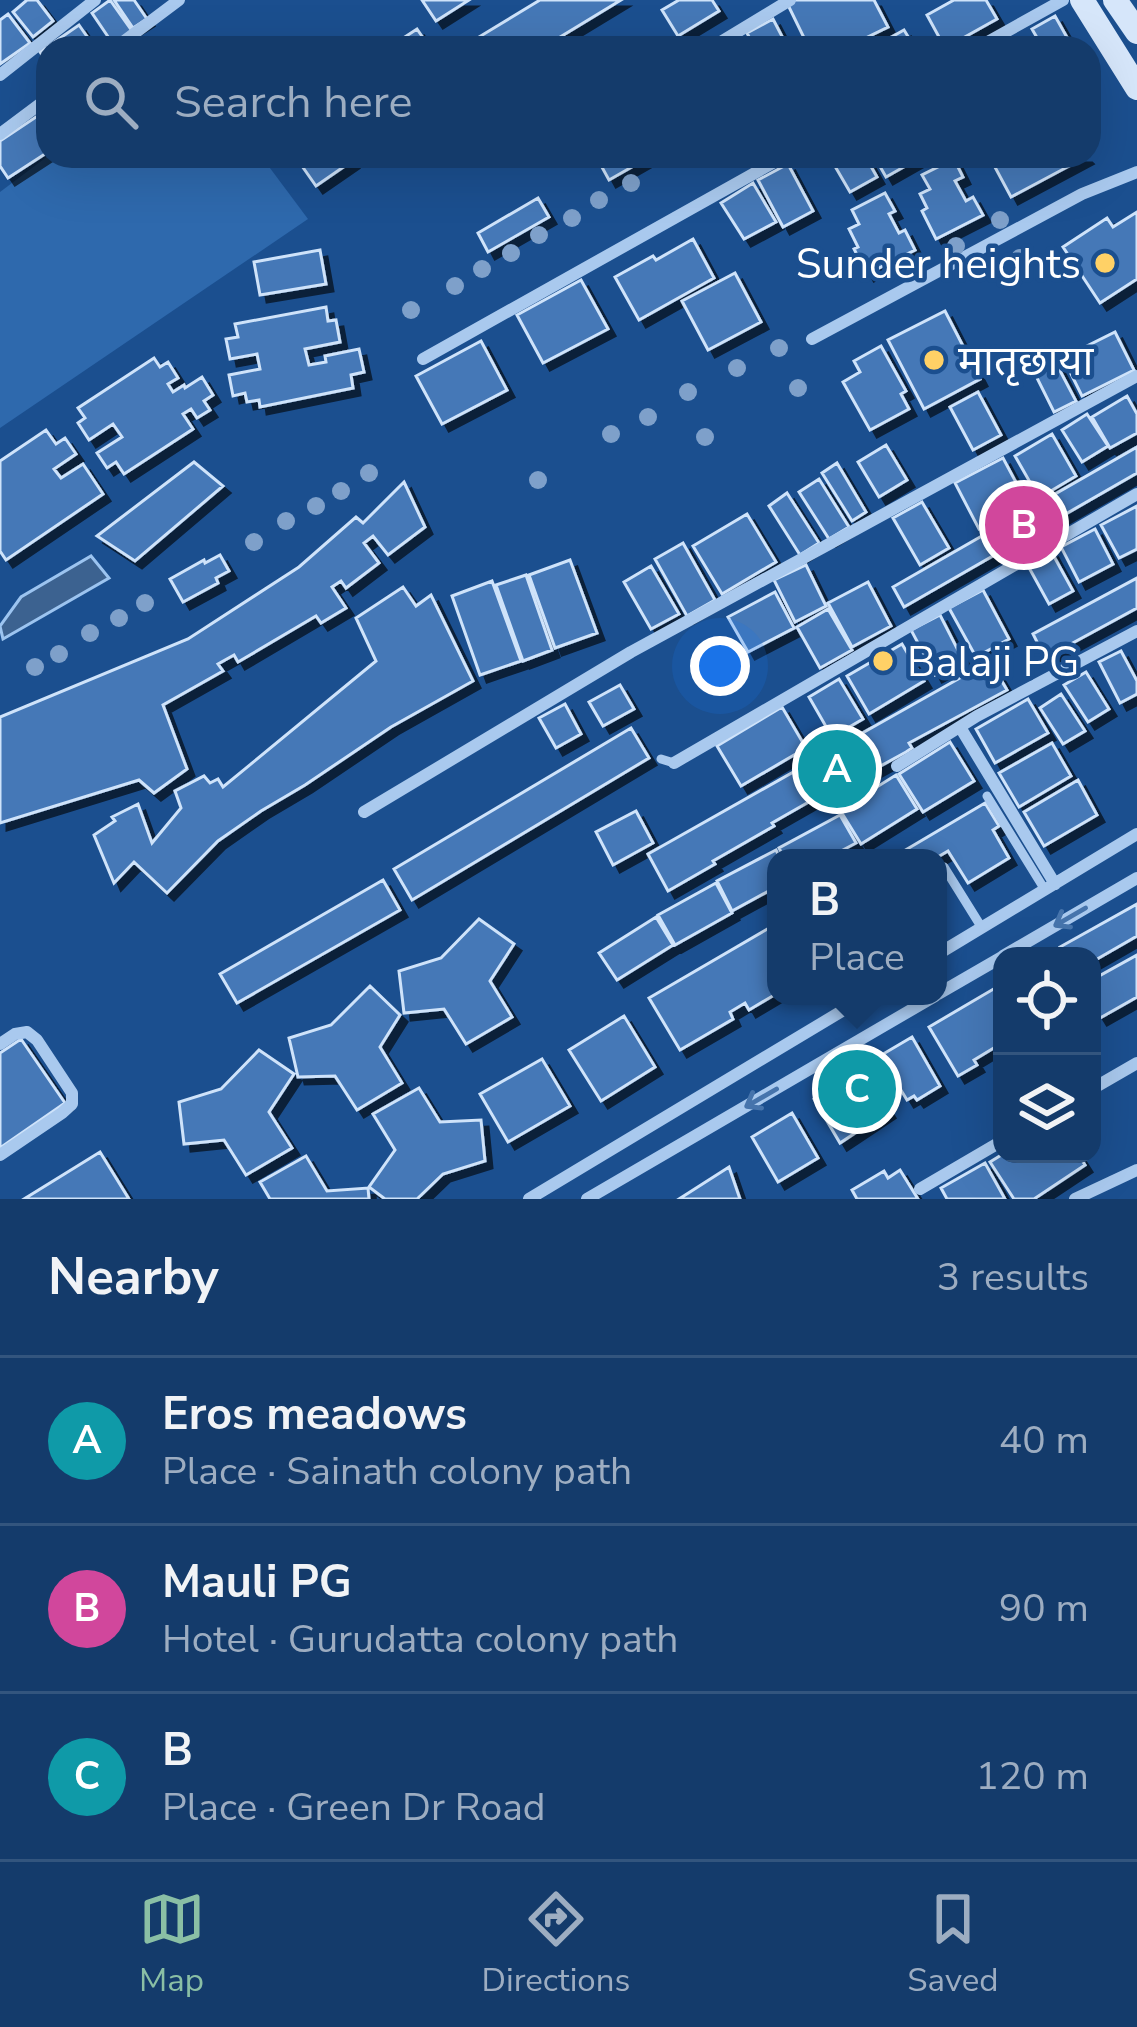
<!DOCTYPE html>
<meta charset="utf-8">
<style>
body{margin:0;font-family:"Nunito Sans","Noto Sans Devanagari",sans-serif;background:#1d4271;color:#f1f3f6}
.controls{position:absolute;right:36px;bottom:36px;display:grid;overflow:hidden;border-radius:24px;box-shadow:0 12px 48px #0002}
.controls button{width:108px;height:108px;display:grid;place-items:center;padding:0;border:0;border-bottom:3px solid #33557e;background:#143b6b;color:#f1f3f6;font:60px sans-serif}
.you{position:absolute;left:720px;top:666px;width:42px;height:42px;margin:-30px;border:9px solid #fff;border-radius:50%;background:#1a73e8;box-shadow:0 0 0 18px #1a73e833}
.badge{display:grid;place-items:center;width:78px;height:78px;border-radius:50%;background:#8abfa5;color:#fff;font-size:39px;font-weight:700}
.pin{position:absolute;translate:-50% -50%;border:6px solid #fff;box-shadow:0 3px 12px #0006}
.popup{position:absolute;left:767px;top:849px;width:180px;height:156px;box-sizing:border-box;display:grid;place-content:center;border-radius:24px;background:#143b6b;filter:drop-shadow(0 3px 9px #0005);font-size:39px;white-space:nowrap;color:#9dadc1}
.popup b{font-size:45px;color:#f1f3f6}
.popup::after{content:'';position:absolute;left:50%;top:100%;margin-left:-24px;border:24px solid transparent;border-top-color:#143b6b}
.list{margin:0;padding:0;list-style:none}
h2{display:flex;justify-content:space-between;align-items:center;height:156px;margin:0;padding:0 48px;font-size:51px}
h2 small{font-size:39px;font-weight:400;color:#9dadc1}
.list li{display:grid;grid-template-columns:78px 1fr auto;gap:36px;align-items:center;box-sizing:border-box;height:168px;padding:0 48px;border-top:3px solid #33557e}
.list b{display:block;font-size:45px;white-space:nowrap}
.list p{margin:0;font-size:39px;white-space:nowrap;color:#9dadc1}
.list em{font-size:39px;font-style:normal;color:#9dadc1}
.icon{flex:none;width:66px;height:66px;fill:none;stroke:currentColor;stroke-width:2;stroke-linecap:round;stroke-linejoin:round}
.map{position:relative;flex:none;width:1137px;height:1199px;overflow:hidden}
.search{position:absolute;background:#143b6b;box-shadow:0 12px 48px #0002;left:36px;right:36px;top:36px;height:132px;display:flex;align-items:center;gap:30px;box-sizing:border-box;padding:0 42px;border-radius:36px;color:#9dadc1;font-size:45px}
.sheet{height:660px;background:#143b6b}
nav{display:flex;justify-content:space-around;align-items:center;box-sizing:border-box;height:168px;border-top:3px solid #33557e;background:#143b6b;font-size:33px;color:#9dadc1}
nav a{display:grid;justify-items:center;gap:6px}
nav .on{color:#8abfa5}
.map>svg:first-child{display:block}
</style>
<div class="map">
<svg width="1137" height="1199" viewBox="0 0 1137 1199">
<defs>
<filter id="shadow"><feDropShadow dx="7" dy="7" stdDeviation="0" flood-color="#0009"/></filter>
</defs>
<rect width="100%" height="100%" fill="#1b4f8f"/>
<path fill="#2e69ad" d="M48 156H261L308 219 0 428V192Z"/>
<path fill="#3c6290" stroke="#9cc4f0" stroke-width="3" d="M91 556 109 578 3 639 0 626 21 597Z"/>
<path fill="#4478b7" stroke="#cfe3fa" stroke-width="3" filter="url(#shadow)" d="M27 0H37L53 21 33 37 13 12Z
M110 0 132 31 113 44 92 13Z
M114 0H134L147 19 133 28Z
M422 0H469L436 21Z
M540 0H621L542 48H471L469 43Z
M679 0H712L719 11 678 36 662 10Z
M794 0H874L888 27 845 48H809L787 3Z
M954 0H986L997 19 945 48 927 15Z
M8 14 30 43 0 64V20Z
M1055 16 1073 48H1043L1032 29Z
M773 19 788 48H755L747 33Z
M79 25 95 48H48V64L40 52Z
M417 29 430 48H388Z
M904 30 915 48H872Z
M48 109V152L8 178 0 166V141Z
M295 156H349L352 161 316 186Z
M606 156H651L609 180 598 160Z
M829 156H865L877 177 850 192Z
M874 156H914L916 160 886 177Z
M989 156H1085L1086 157 1011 197Z
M954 159 963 177 955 181 966 201 973 197 983 215 936 239 922 211 927 208 920 194 930 189 922 175Z
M788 164 813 211 783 227 758 180Z
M753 183 776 222 744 239 721 203Z
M885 193 895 211 889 214 899 233 905 230 915 250 867 274 854 249 858 247 849 229 859 224 852 210Z
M538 198 549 217 488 252 478 233Z
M1137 212V279L1100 303 1063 247 1107 218 1113 227Z
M693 239 714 278 639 320 615 277 653 256 656 260Z
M320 250 326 284 260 295 254 262Z
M735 273 761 322 708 350 682 301Z
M581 280 608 329 543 363 517 315Z
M326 307 328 321 336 320 340 342 305 349 309 365 326 362 325 356 359 349 364 372 351 375 353 388 260 407 259 400 247 402 245 393 233 396 229 375 260 369 257 354 230 359 226 339 238 337 235 324Z
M945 311 980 379 924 409 888 340Z
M1115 332 1134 370 1082 396 1063 358Z
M481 341 507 390 442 424 416 376Z
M881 346 906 391 901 394 909 409 870 430 843 382 860 372 854 361Z
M154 358 160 367 168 362 178 378 168 384 173 392 184 385 185 388 202 377 213 395 204 401 210 410 197 418 191 409 183 414 193 429 124 474 116 462 107 468 97 453 122 437 113 424 89 440 78 423 85 418 78 408Z
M1057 365 1076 401 1054 412 1036 376Z
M978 392 1001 435 973 450 950 407Z
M1127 396 1137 414V433L1110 448 1092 417Z
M1087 414 1108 446 1082 462 1062 430Z
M46 430 56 444 65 438 76 454 54 469 61 478 83 464 103 494 6 560 0 551V461Z
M1052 434 1076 476 1039 498 1015 456Z
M886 445 907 480 879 497 858 462Z
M1137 447V473L904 607 893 587Z
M1003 458 1027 503 979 529 955 483Z
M194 462 223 486 135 561 97 536Z
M837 463 866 512 852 521 822 473Z
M819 479 849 527 829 539 799 492Z
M404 482 425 527 388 555 373 536 364 543 379 563 346 588 341 581 332 587 346 608 321 623 316 616 238 662 234 655 218 664 223 671 163 705 187 769 154 793 139 780 0 823V717L188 639 299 567 356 517 363 523Z
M787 493 819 543 800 555 769 506Z
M922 502 949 548 920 565 893 518Z
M1137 506V549L1119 558 1101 525Z
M747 514 776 562 722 594 693 546Z
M1095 529 1113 564 1079 582 1061 547Z
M683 543 715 600 687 616 655 559Z
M1051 551 1073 591 1049 604 1027 564Z
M220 555 229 571 216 578 218 583 183 602 170 579 204 560 205 563Z
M570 560 597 633 555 648 529 575Z
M806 565 826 606 795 622 774 580Z
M651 566 679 614 651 629 624 582Z
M526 575 552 650 523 661 496 585Z
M1137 578V608L1045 658 1033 634Z
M492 581 521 661 480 675 452 596Z
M868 582 891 626 852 647 828 603Z
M403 587 416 606 431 595 473 681 391 727 305 785 261 811 218 841 167 893 134 862 114 883 94 835 115 821 112 817 138 804 152 843 181 808 175 791 204 776 210 783 218 779 223 787 376 661 356 618Z
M983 590 1009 639 976 657 949 608Z
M775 592 794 628 748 652 728 617Z
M828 609 852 650 820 668 797 627Z
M940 615 963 660 935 675 911 630Z
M902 644 924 681 869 714 847 676Z
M1121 651 1137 681V694L1120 703 1099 662Z
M990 661 1007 690 909 743 912 748 906 752 837 790 835 787 772 823 774 826 713 861 715 864 668 891 648 854Z
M1086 672 1109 709 1088 722 1064 685Z
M839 679 863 719 832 737 809 697Z
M620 685 634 709 603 726 589 702Z
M1061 694 1085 731 1063 744 1040 708Z
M1028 699 1048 733 995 763 976 729Z
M565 704 581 734 556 748 539 718Z
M782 707 806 748 741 786 717 746Z
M631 728 649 758 412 900 394 869Z
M950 742 974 781 923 812 899 774Z
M1052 743 1071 776 1019 807 999 773Z
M896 775 917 809 861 844 840 810Z
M1078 780 1097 815 1044 846 1024 812Z
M985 803 999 826 993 830 1009 858 968 883 948 851 936 858H892Z
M636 811 653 843 613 865 596 832Z
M840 815 856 843 828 858H784L779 848Z
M776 850 780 858H776V887L732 911 717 881Z
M383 880 400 910 237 1003 220 974Z
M716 883 732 913 675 945 658 915Z
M1137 904V936L1092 962V956H1065L1060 947Z
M656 917 673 945 617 980 599 953Z
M479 919 514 944 490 981 512 1017 466 1044 444 1009 404 1013 399 971 441 958Z
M776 924V994L749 1010 745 1003 730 1012 733 1019 680 1050 649 998Z
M1137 955V997L1100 1018 1092 1005V980Z
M1002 984V1021L999 1022 1002 1043 974 1060 977 1065 958 1076 929 1027Z
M370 986 400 1015 380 1047 402 1083 357 1110 335 1076 298 1077 289 1038 331 1025Z
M624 1016 655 1067 601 1101 569 1050Z
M912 1037 940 1086 917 1100 914 1096 907 1100 896 1082 877 1093 888 1111 840 1143 814 1099 841 1084 839 1080Z
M21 1039 65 1103 0 1148V1053Z
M259 1050 294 1074 269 1112 292 1148 246 1175 224 1140 184 1144 179 1102 221 1089Z
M542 1059 570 1106 508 1142 480 1094Z
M419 1088 440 1122 481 1120 485 1161 443 1174 417 1199H385L369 1187 395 1150 373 1114Z
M792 1113 818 1158 778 1182 752 1137Z
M100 1152 129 1199H24Z
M1003 1154H1078L1085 1165 1034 1199H1014L990 1162Z
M306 1156 327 1191 368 1188 369 1199H270L260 1182Z
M985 1163 1005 1199H947L941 1188Z
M729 1167 740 1199H679Z
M900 1170 918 1199H857L852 1190 884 1171 888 1178Z"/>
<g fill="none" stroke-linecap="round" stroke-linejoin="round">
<path stroke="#a9c9ee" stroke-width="9" d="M661 759 674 763
M987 796 1045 890
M944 867 982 928"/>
<path stroke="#a9c9ee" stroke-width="12" d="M115 48 179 0
M711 48 790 0
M977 48 1063 0
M0 75 95 0
M0 134 48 98
M812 339 1082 194 1137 172
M423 359 785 156
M960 727 1055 884
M674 763 1137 494
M897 766 977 716 1137 631
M364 812 631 652 1137 376
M938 954 1137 834
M1003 956 1137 878
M938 994 1002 957
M0 1044 15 1034 27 1032 37 1040 72 1093V1104L62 1113 0 1155
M1092 1089 1137 1063
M920 1189 1002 1141
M529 1199 867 996
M587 1199 935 996
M1075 1199 1137 1170"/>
<path stroke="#d6e6fa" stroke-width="24" d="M1082 0 1137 88
M1115 0 1137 32"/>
</g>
<g fill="#7ea0ca">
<circle cx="631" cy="183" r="9"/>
<circle cx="599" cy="200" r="9"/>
<circle cx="572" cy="218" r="9"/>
<circle cx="1000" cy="220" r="9"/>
<circle cx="539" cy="235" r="9"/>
<circle cx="956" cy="246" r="9"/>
<circle cx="511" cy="253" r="9"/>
<circle cx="1020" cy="258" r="9"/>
<circle cx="915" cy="266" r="9"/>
<circle cx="482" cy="269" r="9"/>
<circle cx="455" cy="286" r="9"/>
<circle cx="411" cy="310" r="9"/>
<circle cx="779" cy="348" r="9"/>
<circle cx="737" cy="368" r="9"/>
<circle cx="798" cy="388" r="9"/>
<circle cx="688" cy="392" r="9"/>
<circle cx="648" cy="417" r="9"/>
<circle cx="611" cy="434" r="9"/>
<circle cx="705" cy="437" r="9"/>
<circle cx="369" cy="473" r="9"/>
<circle cx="538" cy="480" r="9"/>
<circle cx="341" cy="491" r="9"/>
<circle cx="316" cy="506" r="9"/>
<circle cx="286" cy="521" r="9"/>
<circle cx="254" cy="542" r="9"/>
<circle cx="145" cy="603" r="9"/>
<circle cx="119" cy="618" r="9"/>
<circle cx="90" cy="633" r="9"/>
<circle cx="59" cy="654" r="9"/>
<circle cx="35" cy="667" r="9"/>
</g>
<defs><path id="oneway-shaft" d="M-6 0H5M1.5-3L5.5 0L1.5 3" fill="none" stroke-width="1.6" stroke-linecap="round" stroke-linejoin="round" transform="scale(3)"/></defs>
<g stroke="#4674ac">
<use href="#oneway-shaft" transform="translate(1070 917) rotate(150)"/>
<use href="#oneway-shaft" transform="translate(761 1098) rotate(150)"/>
</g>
<g fill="#ffd166" stroke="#1b4f8f" stroke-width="4.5">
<circle cx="1105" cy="263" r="12"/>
<circle cx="934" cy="360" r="12"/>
<circle cx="883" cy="661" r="12"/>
</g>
<g text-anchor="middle" stroke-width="9" stroke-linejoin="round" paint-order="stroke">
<g font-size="42" fill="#fff" stroke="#1b4f8f" text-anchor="start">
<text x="1081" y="278" text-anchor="end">Sunder heights</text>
<text x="958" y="375">मातृछाया</text>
<text x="907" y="676">Balaji PG</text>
</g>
</g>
</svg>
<div class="controls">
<button><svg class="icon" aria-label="locate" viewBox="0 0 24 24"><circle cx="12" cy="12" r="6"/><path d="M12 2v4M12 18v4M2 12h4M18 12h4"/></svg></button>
<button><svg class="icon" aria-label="layers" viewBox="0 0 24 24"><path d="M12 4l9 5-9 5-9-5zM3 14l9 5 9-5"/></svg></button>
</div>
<div class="you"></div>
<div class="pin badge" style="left:837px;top:769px;background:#0f9aa8">A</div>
<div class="pin badge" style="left:1024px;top:525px;background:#d1479c">B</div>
<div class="pin badge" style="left:857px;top:1089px;background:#0f9aa8">C</div>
<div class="popup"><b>B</b>Place</div>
<div class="search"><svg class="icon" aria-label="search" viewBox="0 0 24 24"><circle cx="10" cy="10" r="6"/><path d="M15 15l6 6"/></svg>Search here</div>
</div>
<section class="sheet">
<h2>Nearby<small>3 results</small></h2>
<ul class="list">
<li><span class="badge" style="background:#0f9aa8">A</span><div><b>Eros meadows</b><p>Place · Sainath colony path</p></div><em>40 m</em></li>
<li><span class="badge" style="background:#d1479c">B</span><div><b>Mauli PG</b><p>Hotel · Gurudatta colony path</p></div><em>90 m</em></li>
<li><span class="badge" style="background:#0f9aa8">C</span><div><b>B</b><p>Place · Green Dr Road</p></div><em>120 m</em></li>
</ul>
</section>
<nav>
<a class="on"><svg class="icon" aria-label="map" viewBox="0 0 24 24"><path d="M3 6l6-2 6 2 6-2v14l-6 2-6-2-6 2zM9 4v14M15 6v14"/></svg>Map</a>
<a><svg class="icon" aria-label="directions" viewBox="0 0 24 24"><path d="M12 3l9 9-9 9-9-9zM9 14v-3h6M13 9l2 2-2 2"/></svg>Directions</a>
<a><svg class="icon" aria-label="saved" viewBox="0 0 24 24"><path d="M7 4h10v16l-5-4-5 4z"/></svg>Saved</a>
</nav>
